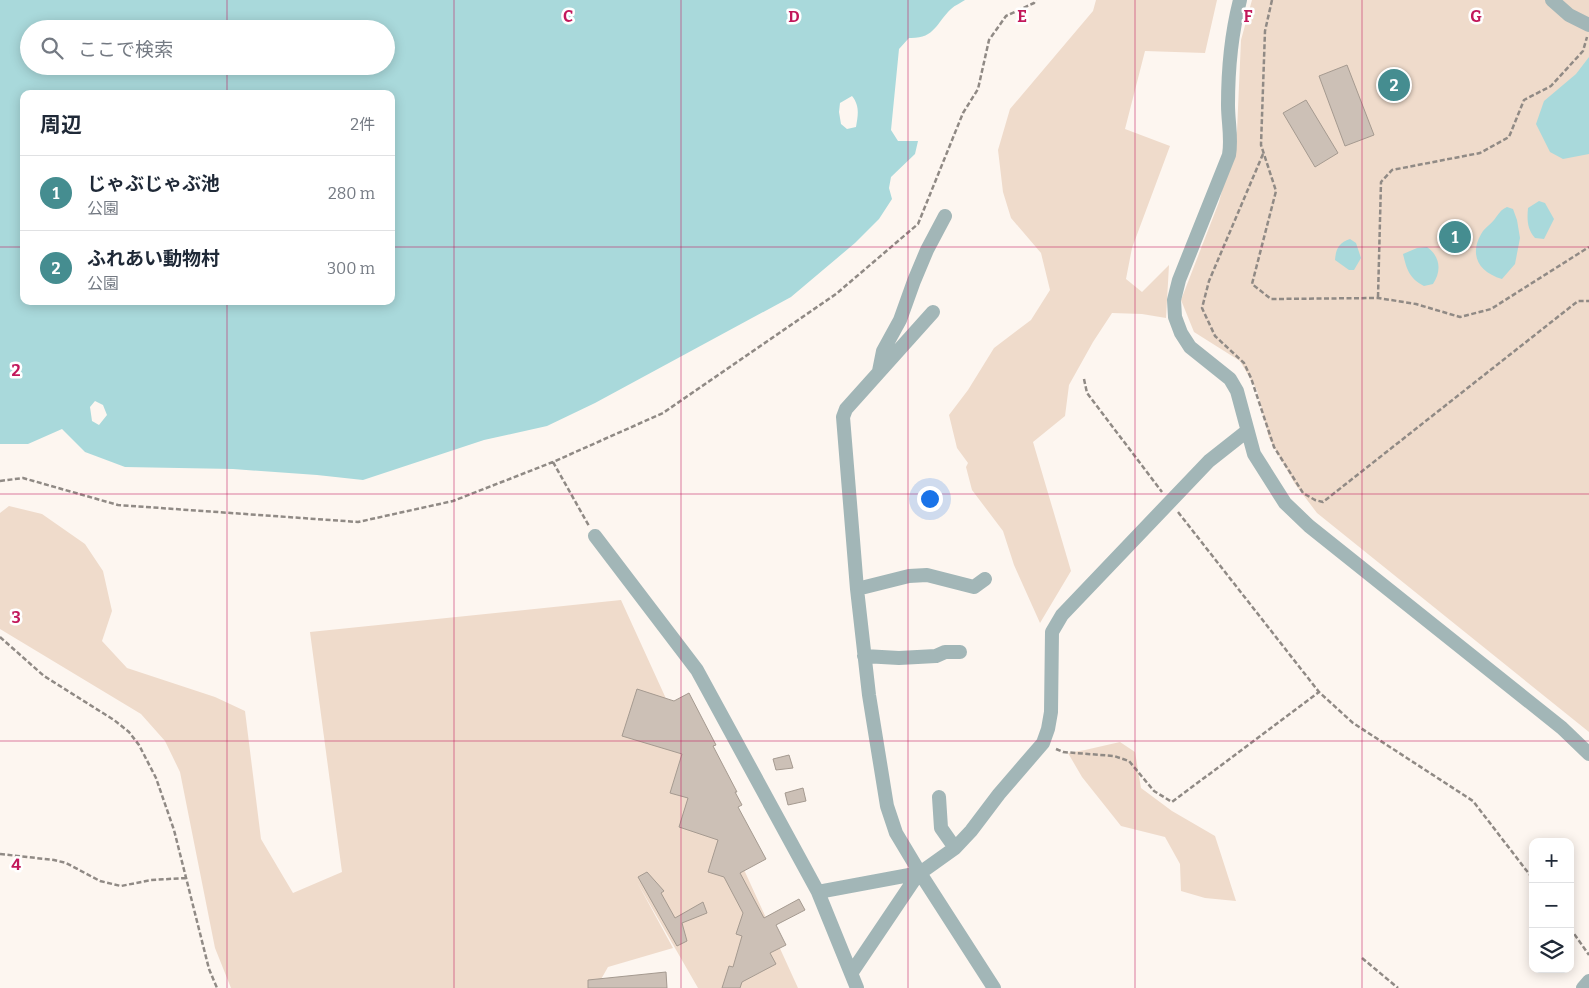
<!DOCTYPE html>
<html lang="ja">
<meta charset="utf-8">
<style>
body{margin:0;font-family:Bitter,"Noto Sans JP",serif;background:#f6f6f7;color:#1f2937}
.controls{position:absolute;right:15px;bottom:15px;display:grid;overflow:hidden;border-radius:10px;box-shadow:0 2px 12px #0003}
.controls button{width:45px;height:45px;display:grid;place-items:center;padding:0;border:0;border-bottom:1px solid #e0e1e3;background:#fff;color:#1f2937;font:25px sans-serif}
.you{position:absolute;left:929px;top:498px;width:18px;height:18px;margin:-12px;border:4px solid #fff;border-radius:50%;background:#1a73e8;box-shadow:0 0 0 8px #1a73e833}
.badge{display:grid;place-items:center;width:32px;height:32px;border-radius:50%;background:#458d90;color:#fff;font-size:16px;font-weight:700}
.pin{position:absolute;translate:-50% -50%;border:2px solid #fff;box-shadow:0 1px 5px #0006}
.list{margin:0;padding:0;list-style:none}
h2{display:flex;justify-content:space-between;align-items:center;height:65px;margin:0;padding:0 20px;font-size:21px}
h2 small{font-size:16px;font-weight:400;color:#747a83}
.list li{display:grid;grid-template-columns:32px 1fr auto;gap:15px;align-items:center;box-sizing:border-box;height:75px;padding:0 20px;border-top:1px solid #e0e1e3}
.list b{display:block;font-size:19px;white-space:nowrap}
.list p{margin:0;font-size:16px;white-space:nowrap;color:#747a83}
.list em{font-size:16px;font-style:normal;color:#747a83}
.icon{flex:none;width:28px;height:28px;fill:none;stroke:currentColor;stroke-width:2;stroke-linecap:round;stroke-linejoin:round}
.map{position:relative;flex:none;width:1589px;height:988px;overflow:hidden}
.search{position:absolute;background:#fff;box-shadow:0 2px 12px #0003;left:20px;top:20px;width:375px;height:55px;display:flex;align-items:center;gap:12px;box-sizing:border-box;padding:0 18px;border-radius:28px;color:#747a83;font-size:19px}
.panel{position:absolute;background:#fff;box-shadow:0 2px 12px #0003;left:20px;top:90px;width:375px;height:215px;border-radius:10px}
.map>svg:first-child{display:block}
</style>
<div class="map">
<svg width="1589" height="988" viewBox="0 0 1589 988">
<rect width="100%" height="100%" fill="#fdf6f0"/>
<path fill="#efdbcb" d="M1096 0H1217L1205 53 1145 51 1125 129 1170 146 1132 248 1126 279 1142 292 1169 265 1166 318 1142 314 1112 313 1093 342 1069 385 1065 416 1033 442 1071 571 1040 623 1014 565 1003 531 972 490 966 467 968 463 957 448 949 415 968 390 994 348 1031 320 1050 290 1041 253 1011 218 1003 192 998 150 1010 109 1093 11Z
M1252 0H1589V732L1317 513 1295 484 1269 438 1257 390 1240 361 1194 332 1181 300 1219 202 1237 131 1241 40Z
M9 506 42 514 85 544 103 571 112 611 102 641 127 668 215 697 245 711 261 839 293 893 342 872 310 632 621 600 798 988H698L637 882 673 948 608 967 596 988H231L215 948 180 772 165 741 141 714 0 629V513Z
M1120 742 1135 752 1141 788 1172 811 1215 836 1236 901 1205 898 1181 891 1180 864 1165 837 1121 826 1082 777 1068 753 1085 750Z"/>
<path fill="#a9d9db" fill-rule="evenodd" d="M0 0H965C961 3 955 5 951 9 936 23 935 39 909 38L899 49 891 130 898 141H918L915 154 891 177 889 188 892 199 879 219 855 243 791 297 595 403 547 426 484 440 363 480 317 475 233 469 125 467 85 452 62 429 28 444H0ZM29 29H386V66H29ZM24 94H391V301H24ZM852 96C860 106 858 115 856 127L847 129 841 124 839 112 840 103ZM95 401 103 405 107 415 99 425 92 421 90 407Z
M1589 57V154L1563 159 1550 152 1536 124 1544 101 1576 74Z
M1539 201 1545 203 1554 219 1544 239 1535 238C1527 229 1527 219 1528 208Z
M1507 207 1513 209 1517 220 1520 238 1515 264 1502 279C1478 272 1468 254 1483 231 1486 227 1491 224 1494 220 1499 214 1500 210 1507 207Z
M1451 225 1459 226C1462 232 1462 238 1462 246L1452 252C1444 248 1442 242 1440 234Z
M1350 239 1356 243 1361 258 1354 270H1349L1335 260C1336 248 1339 243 1350 239Z
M1427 247C1440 256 1442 271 1433 284L1424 286C1409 278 1407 270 1403 254L1417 248Z"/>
<path fill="#ccc0b6" stroke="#a59a90" d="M1347 65 1374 135 1345 146 1319 76Z
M1306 100 1338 153 1315 167 1283 113Z
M637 689 674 701 689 693 716 745 713 746 737 792H735L742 805 738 807 766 859 740 873 764 918 799 899 805 910 776 925 786 945 770 953 776 964 742 982 740 988H722L729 966 733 967 742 936 736 934 743 913 724 877 708 872 718 840 679 827 688 798 670 793 682 754 622 736Z
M789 755 793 768 776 770 773 759Z
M803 788 806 801 788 805 785 793Z
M647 872 664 891 661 893 675 918 703 902 707 913 682 923 687 941 677 946 638 877Z
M666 972 667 988H588V980Z"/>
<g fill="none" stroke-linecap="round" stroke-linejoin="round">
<path stroke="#908a85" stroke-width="2.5" stroke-dasharray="5 2.5" stroke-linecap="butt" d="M1272 0 1265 31 1261 145 1276 191 1252 284 1271 299 1378 298 1416 304 1460 317 1491 309 1589 247
M1263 154 1209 281 1202 308 1215 336 1244 363 1251 378 1274 447 1303 493 1315 500 1323 502 1578 301H1589
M1378 297 1381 182 1392 170 1480 153 1509 137 1524 100 1551 86 1583 51 1587 37
M1084 379 1087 393 1162 492
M553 462 589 526
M0 481 23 478 118 505 358 522 453 501 553 462 663 413 836 294 918 224 963 113 978 89 989 40 1006 16 1034 3 1036 0
M1178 512 1319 692 1353 723 1473 801 1533 879
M0 637 44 676 114 720 129 732 139 745 156 778 174 830 209 969 217 988
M1056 749 1063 752 1114 756 1129 761 1154 791 1172 802 1319 692
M0 854 54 860 66 863 100 881 121 886 151 880 186 878
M1570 928 1589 955
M1362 958 1398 988"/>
<path stroke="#a2b6b7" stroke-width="14" d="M1240 0C1231 35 1228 69 1228 105 1228 122 1232 138 1229 155L1179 280 1174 300 1175 317 1181 333 1190 347 1230 379 1237 391 1254 454 1285 503 1309 526 1562 728 1589 754
M1552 0 1569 15 1589 25
M933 312 846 409 843 417 857 589 869 695 887 806 896 833 920 873 994 988
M879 371 883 351 900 320 914 281 927 250 945 216
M595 536 697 670 818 892 857 988
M857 589 909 576 927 575 974 587 985 579
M864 656 899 658 936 656 945 652H960
M939 797 941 828 955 848
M818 892 920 873
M852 972 914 880 920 873 955 848 971 831 999 794 1043 743 1048 729 1051 712 1052 632 1062 615 1209 461 1247 431
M1583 988 1589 981"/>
</g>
<path fill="none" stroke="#c2185b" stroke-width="1" stroke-opacity="0.55" d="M227 0V29M454 0V988M681 0V988M908 0V988M1135 0V988M1362 0V988M227 66V94M0 247H24M391 247H1589M227 301V988M0 494H1589M0 741H1589"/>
<g font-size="16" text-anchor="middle" font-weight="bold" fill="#c2185b" stroke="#fff" stroke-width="5" stroke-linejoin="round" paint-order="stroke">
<text x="568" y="22">C</text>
<text x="794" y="22">D</text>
<text x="1022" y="22">E</text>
<text x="1248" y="22">F</text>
<text x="1476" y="22">G</text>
<text x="16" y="376">2</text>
<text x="16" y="623">3</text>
<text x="16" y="870">4</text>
</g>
</svg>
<div class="controls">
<button>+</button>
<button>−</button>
<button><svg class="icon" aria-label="layers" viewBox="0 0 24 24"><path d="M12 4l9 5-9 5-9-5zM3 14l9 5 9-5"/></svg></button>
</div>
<div class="you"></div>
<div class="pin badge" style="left:1455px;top:237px">1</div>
<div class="pin badge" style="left:1394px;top:85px">2</div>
<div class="search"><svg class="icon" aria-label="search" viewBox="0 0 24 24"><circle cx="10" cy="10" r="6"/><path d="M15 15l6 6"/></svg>ここで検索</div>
<section class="panel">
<h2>周辺<small>2件</small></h2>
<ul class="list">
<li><span class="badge">1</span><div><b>じゃぶじゃぶ池</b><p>公園</p></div><em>280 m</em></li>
<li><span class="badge">2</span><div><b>ふれあい動物村</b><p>公園</p></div><em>300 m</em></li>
</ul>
</section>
</div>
